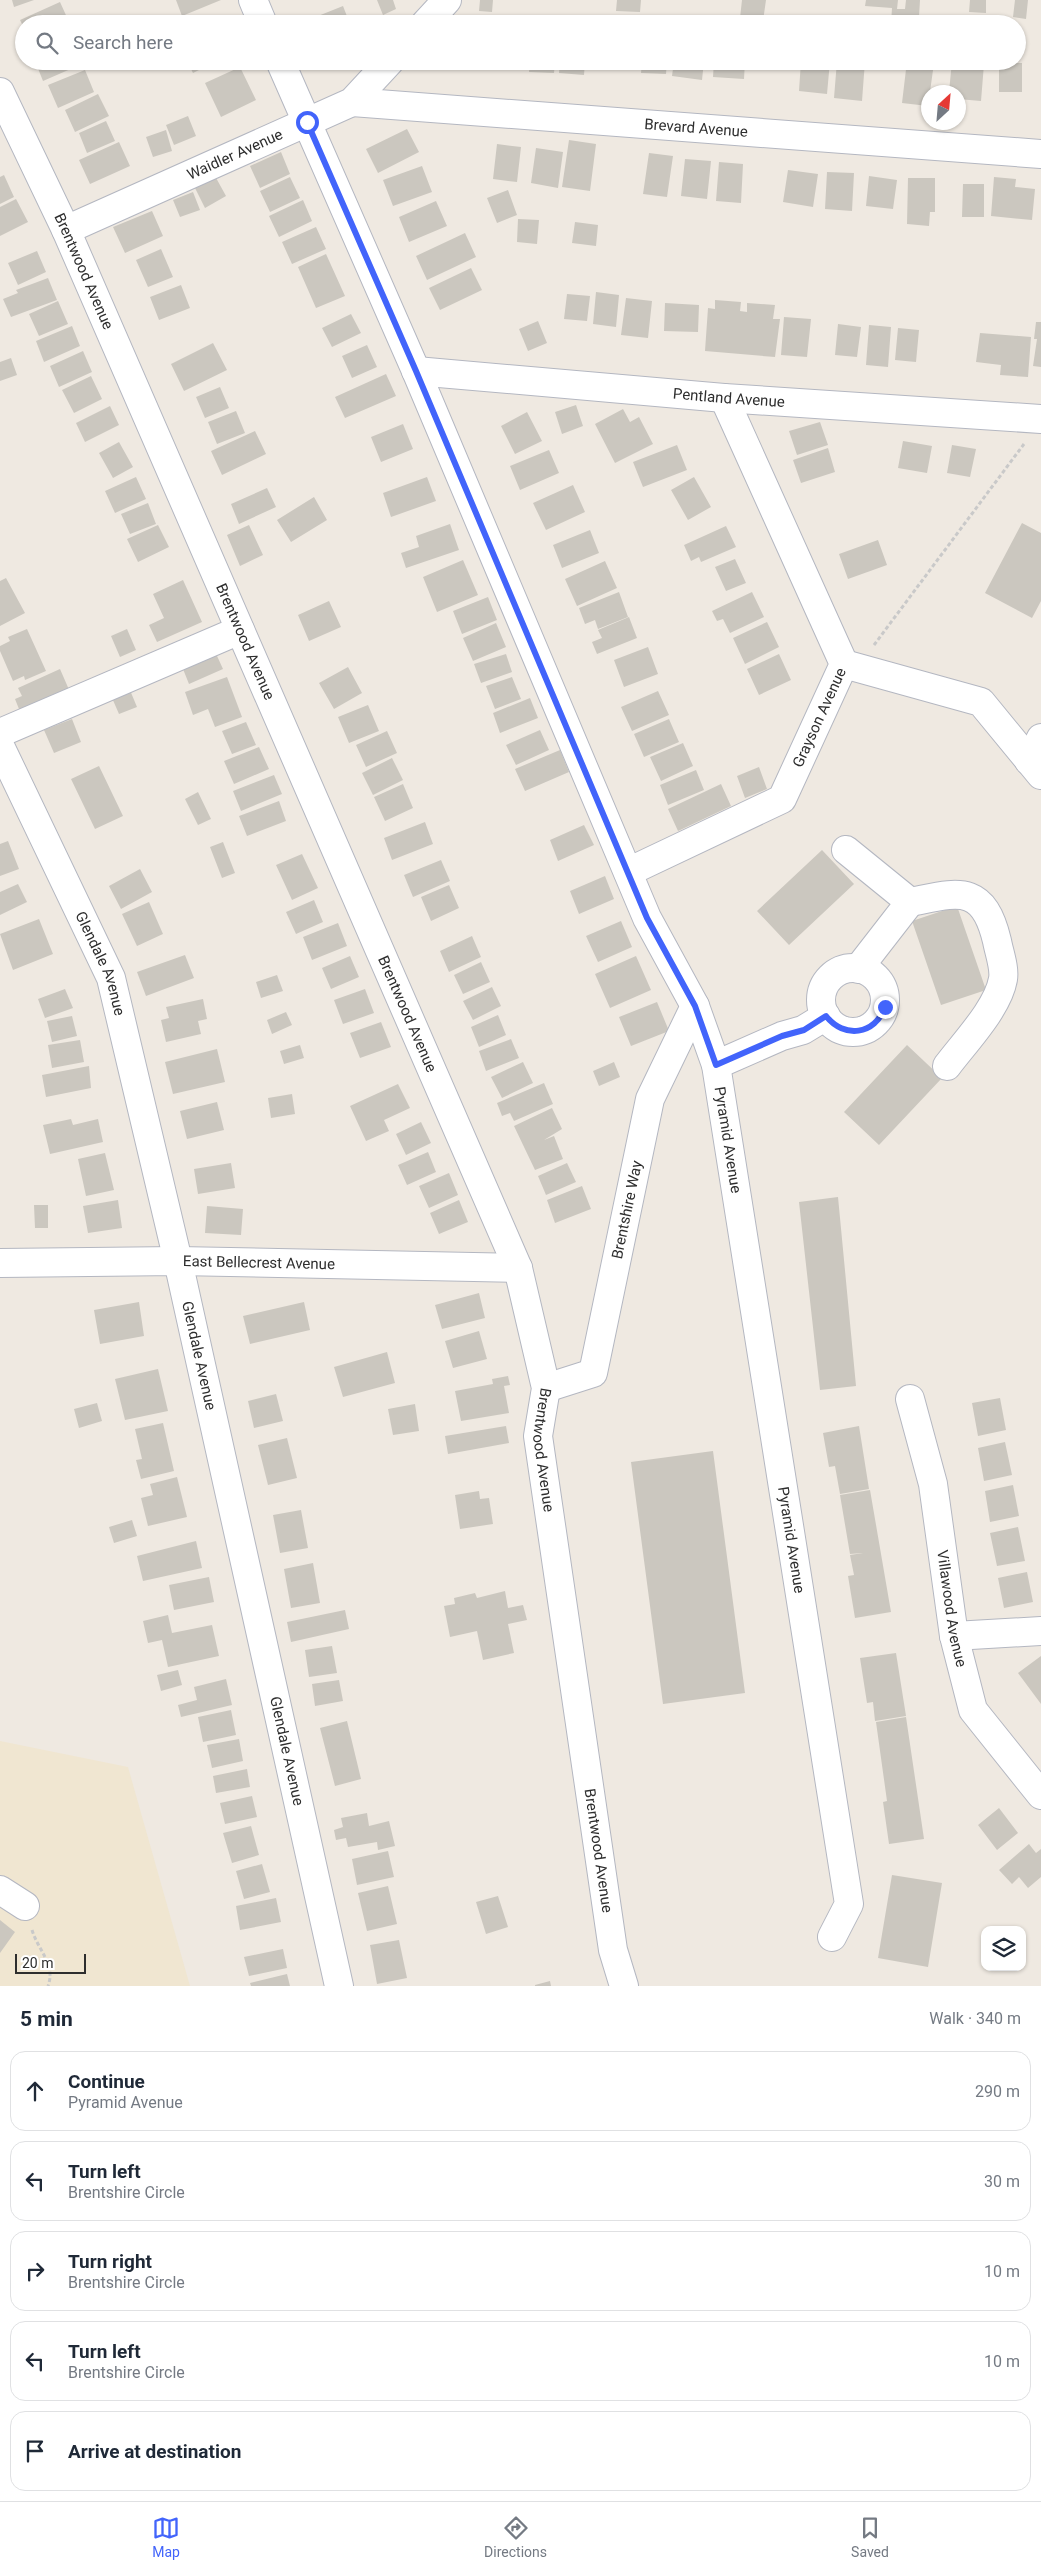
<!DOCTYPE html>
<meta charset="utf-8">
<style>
body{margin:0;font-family:Roboto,sans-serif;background:#f6f6f7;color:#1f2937}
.controls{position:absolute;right:15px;bottom:15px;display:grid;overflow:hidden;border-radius:10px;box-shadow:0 1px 4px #0004}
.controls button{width:45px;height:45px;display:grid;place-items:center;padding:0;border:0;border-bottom:1px solid #e0e1e3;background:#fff;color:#1f2937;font:25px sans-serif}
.compass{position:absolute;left:921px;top:85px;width:45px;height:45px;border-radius:50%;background:#fff;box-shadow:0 1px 4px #0004;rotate:26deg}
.scale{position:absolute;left:15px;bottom:12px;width:71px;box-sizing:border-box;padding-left:5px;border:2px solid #2e2e2e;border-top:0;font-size:14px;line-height:18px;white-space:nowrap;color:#2e2e2e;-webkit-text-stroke:4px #fff;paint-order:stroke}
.stop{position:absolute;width:15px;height:15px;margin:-11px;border:4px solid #4264fb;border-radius:50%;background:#fff}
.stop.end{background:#4264fb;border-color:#fff;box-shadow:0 1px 5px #0008}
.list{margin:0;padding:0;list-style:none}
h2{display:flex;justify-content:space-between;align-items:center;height:65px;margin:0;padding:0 20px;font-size:21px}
h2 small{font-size:16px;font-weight:400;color:#747a83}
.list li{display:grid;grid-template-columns:32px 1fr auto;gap:15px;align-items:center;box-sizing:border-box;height:80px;margin:0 10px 10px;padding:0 10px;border:1px solid #e0e1e3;border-radius:15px}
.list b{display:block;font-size:19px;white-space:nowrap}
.list p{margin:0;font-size:16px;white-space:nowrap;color:#747a83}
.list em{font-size:16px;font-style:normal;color:#747a83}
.icon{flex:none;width:28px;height:28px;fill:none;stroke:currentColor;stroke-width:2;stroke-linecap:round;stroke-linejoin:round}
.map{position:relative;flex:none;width:1041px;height:1986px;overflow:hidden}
.search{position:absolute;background:#fff;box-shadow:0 1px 4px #0004;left:15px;right:15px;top:15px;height:55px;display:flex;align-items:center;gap:12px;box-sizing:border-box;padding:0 18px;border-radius:28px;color:#747a83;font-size:19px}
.sheet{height:515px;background:#fff}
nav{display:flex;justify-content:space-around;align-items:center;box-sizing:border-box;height:70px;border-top:1px solid #e0e1e3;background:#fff;font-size:14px;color:#747a83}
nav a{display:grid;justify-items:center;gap:2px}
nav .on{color:#4264fb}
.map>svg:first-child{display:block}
</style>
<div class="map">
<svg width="1041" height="1986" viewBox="0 0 1041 1986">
<rect width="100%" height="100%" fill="#efe9e1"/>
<path fill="#f0e6d1" d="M0 1741 128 1767 190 1986H0Z"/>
<path fill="#cbc7bf" d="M12 0H34L14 7Z
M176 0H221L182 16Z
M377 0H393L396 9 383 15Z
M480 0H493L492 12 479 11Z
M617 0H641L640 12 616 11Z
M742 0H766L763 21 740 18Z
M866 0H898L897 9H905L906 0H920L919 17 905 16 904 24H891L892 8 865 6Z
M970 0H986V13L969 12Z
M1015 0H1028L1026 19 1013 17Z
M60 2 70 24H24V28L20 20Z
M343 6 350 24H321L318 16Z
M35 61H89L43 81Z
M187 61H217L193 73Z
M465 61H485V66L465 64Z
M495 61H518V66Z
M530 61H555L554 73 529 72Z
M560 61H585L584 75 559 73Z
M642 61H667L666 74 641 73Z
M674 61H704L702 80 672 76Z
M714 61H745L744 79 713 77Z
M801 61H830L827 94 799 91Z
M837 61H865L862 101 834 98Z
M907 61 934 63 928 106 902 103Z
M952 61 984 64 981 101 958 99V92H949Z
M999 63H1022V92H999Z
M240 67 256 100 221 117 205 83Z
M85 70 94 92 58 108 48 85Z
M98 94 109 116 75 132 65 110Z
M188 116 196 136 174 145 166 125Z
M106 121 115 141 87 153 79 133Z
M407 129 419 152 378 173 366 149Z
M166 130 172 151 153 157 146 137Z
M569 140 596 144 590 191 562 187Z
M119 142 130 166 90 184 79 160Z
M497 144 521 147 517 182 493 179Z
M536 148 563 152 558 188 531 183Z
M281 152 290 174 260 188 250 166Z
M649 153 673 156 667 197 643 194Z
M685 159 711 161 707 199 681 196Z
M719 162 743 164 741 203 716 201Z
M422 166 432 192 393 206 383 180Z
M788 170 818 174 813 207 783 202Z
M827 172 854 173 852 211 825 209Z
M4 175 14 197 0 204V177Z
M215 176 226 196 205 208 195 188Z
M869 176 897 180 893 209 866 206Z
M290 177 300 198 270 212 260 191Z
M994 177 1016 179 1015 187 1035 189 1032 220 991 216Z
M908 178H935V212H930L929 226 907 224Z
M963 184H984V217H962Z
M508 190 517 215 497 223 487 198Z
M193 192 200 210 180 217 173 200Z
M16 199 28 222 0 236V207Z
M303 200 312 221 279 237 269 216Z
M436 201 447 226 409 242 399 217Z
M152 211 163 236 125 253 113 227Z
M518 219 539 220 537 244 517 242Z
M575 222 598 225 596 246 572 243Z
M316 227 326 249 292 264 282 242Z
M465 233 476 257 427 280 416 256Z
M161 249 173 277 148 287 136 260Z
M37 251 46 272 18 285 8 263Z
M326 254 345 296 316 308 298 267Z
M471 268 482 290 440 310 429 288Z
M48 278 57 300 11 317 3 299 18 293 16 290Z
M181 285 190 308 159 320 150 297Z
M596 292 619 295 616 327 593 324Z
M567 294 590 296 587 321 564 319Z
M626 298 652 301 648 338 621 335Z
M715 300 741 302 740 311 747 312V303L775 305 773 319H780L775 357 705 351 708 308 715 309Z
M58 301 68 324 39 336 29 314Z
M665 303 699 305 698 332 664 331Z
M351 314 361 333 332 347 322 328Z
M784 317 811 319 807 357 781 355Z
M538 321 547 343 528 351 519 329Z
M1036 322H1041V367L1033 366 1037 339H1034Z
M838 324 861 327 857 357 835 355Z
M869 325 891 327 888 367 866 365Z
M72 326 80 346 44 362 36 341Z
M898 328 919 330 916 362 895 360Z
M980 333 1031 337 1028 377 1000 375 1001 365 976 362Z
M213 343 227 370 184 391 171 364Z
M367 345 377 367 352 378 342 356Z
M83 351 92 372 59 387 50 366Z
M11 358 17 375 0 381V362Z
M386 374 396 396 345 418 335 397Z
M91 376 102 399 74 413 62 390Z
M220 387 229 408 205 418 196 397Z
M576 405 583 426 562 434 555 412Z
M110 406 119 425 85 442 76 423Z
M623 409 630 422 639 417 653 444 615 463 595 424Z
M236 411 245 433 217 444 208 422Z
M527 412 542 441 515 454 501 426Z
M820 422 828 445 797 455 789 431Z
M403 424 413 449 381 462 371 437Z
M255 431 266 454 222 475 211 451Z
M903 441 932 446 927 473 898 468Z
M119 442 133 467 113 478 99 453Z
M677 445 687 470 643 487 633 462Z
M952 445 976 449 970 477 947 473Z
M828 448 835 472 801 483 793 460Z
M549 450 559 473 520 490 510 466Z
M136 477 146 499 115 513 105 491Z
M427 477 436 501 391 517 383 493Z
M694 477 711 507 688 520 671 490Z
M573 485 585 512 546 530 533 503Z
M267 488 276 507 239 524 231 504Z
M314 497 327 520 291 542 277 520Z
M148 503 156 524 130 534 121 514Z
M1022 523 1041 533V601L1032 618 985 593Z
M450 524 459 550 406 568 401 553 419 547 416 536Z
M158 525 169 547 138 562 127 539Z
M249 525 263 555 240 566 227 535Z
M726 526 736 547 701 562 699 557 691 561 684 545Z
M590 530 599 553 562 568 553 545Z
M878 540 887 565 848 579 839 554Z
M735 559 746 583 726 591 715 567Z
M463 560 478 595 437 612 423 577Z
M605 561 617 588 577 606 565 579Z
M6 578 25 613 0 626V581Z
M183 580 202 622 157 642 149 625 164 618 153 594Z
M619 592 628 617 598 629 595 620 585 624 579 608Z
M752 592 764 617 730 633 723 619 717 621 712 611Z
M488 597 497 620 462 634 453 611Z
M329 601 341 627 309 641 298 615Z
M629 617 637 638 597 654 592 642 602 638 598 630Z
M767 622 779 647 745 664 733 638Z
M496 623 506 647 473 661 463 638Z
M27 629 46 671 25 680 24 676 13 681 0 651V646L10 641 8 637Z
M127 629 136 650 120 657 111 636Z
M212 645 223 669 189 684 179 659Z
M648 647 658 674 624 687 614 660Z
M506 654 512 672 481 683 474 664Z
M779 654 791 680 759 695 747 669Z
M348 667 362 693 334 709 319 683Z
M60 669 70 692 21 714 15 699 22 696 18 688Z
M227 677 242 717 215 727 208 709 193 715 185 692Z
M512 677 521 699 495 709 486 686Z
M127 683 137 707 119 714 109 691Z
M658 691 669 715 632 731 621 707Z
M530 698 538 718 500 733 493 713Z
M368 705 379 731 349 743 338 717Z
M72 719 81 742 54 753 44 730Z
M669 719 679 742 644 757 634 734Z
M246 722 256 745 232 754 222 731Z
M540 730 549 750 516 765 506 745Z
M387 731 397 753 366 767 356 745Z
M683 743 693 766 661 781 650 757Z
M259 747 269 769 234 784 224 761Z
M560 750 569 772 525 791 515 769Z
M392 758 403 780 373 795 362 773Z
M99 766 123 816 95 829 71 779Z
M759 767 767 789 745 798 737 776Z
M696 770 704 790 668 805 660 785Z
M274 775 282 794 241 811 233 791Z
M403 784 413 808 385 821 374 797Z
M721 784 731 806 678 831 668 809Z
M198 792 211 819 198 825 185 799Z
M279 801 286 821 247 836 239 816Z
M425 822 433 844 392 860 384 838Z
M584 825 594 845 558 861 550 840Z
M8 841 19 869 0 876V844Z
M223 842 235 873 222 878 210 847Z
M822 850 854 884 789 945 757 911Z
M302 854 318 888 292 900 276 865Z
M441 860 450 881 413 897 404 875Z
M140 869 152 892 121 909 109 886Z
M605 876 614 899 579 914 570 891Z
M18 884 27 902 0 915V892Z
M449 885 459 908 431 921 421 897Z
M314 900 323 922 296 934 286 912Z
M149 902 163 934 137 946 122 914Z
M957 906 986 990 941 1005 912 921Z
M39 919 53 954 13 970 0 934Z
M621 921 632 947 598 962 586 936Z
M338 923 347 946 312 960 303 937Z
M472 936 481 957 449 972 440 951Z
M185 955 194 978 146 996 137 972Z
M350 956 359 977 331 989 322 968Z
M636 956 651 990 610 1008 595 974Z
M481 962 490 982 463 994 454 975Z
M277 975 283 991 261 998 256 982Z
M492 987 501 1006 473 1020 463 1001Z
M65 989 73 1008 45 1018 38 999Z
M365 989 374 1013 343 1024 334 1000Z
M203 999 207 1019 198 1021 201 1034 166 1042 161 1020 169 1018 166 1007Z
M657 1002 669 1031 631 1046 619 1017Z
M286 1012 292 1025 272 1034 267 1020Z
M498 1015 506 1035 479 1047 471 1027Z
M72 1016 77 1036 52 1042 47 1021Z
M381 1022 391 1047 360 1058 350 1033Z
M511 1039 519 1058 486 1071 479 1051Z
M80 1040 84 1062 52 1068 48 1045Z
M300 1045 304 1058 284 1064 280 1051Z
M907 1045 942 1078 879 1145 844 1112Z
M217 1049 225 1082 173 1094 165 1062Z
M523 1062 533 1083 502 1098 491 1077Z
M614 1062 620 1077 599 1086 593 1071Z
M89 1066 91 1088 46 1097 42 1075Z
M544 1083 553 1104 514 1121 510 1113 502 1116 497 1103Z
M398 1084 410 1108 384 1120 389 1131 366 1141 350 1106Z
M292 1094 295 1114 271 1118 268 1098Z
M217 1102 224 1130 187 1139 180 1111Z
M552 1108 562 1129 544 1140 554 1136 563 1159 535 1170 514 1126Z
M71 1119 73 1125 98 1119 103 1142 50 1154 43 1125Z
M421 1122 431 1143 406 1155 396 1134Z
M428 1152 436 1172 407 1185 398 1165Z
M105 1153 114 1190 86 1196 78 1159Z
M231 1163 235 1188 198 1194 194 1169Z
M567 1163 576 1182 546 1195 538 1176Z
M449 1173 458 1195 429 1208 419 1186Z
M582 1186 591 1209 555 1223 547 1200Z
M838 1197 856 1386 820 1390 799 1202Z
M118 1200 122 1228 88 1233 83 1206Z
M459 1200 468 1222 439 1234 430 1213Z
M34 1205H48V1228H35Z
M207 1206 243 1209 241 1235 205 1233Z
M479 1293 485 1318 442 1329 435 1305Z
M139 1302 144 1336 100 1344 94 1310Z
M304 1302 310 1330 250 1344 243 1316Z
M479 1331 487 1359 453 1368 445 1341Z
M387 1352 395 1383 343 1397 334 1367Z
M158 1369 168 1411 125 1420 115 1379Z
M508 1376 510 1385 504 1386 509 1413 461 1421 455 1391 493 1384 492 1379Z
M276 1394 283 1421 254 1428 248 1401Z
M1000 1398 1006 1430 978 1436 972 1403Z
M97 1403 102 1421 79 1428 74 1409Z
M415 1404 419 1431 393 1435 388 1409Z
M163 1423 174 1471 141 1479 136 1460 142 1459 135 1429Z
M506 1426 509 1443 448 1454 445 1436Z
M859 1426 869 1489 840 1494 835 1466 829 1467 823 1433Z
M287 1438 297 1478 268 1485 258 1445Z
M1005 1442 1012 1475 984 1481 978 1448Z
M713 1451 745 1693 663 1704 631 1462Z
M177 1477 187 1517 148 1526 141 1498 153 1495 150 1484Z
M1013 1485 1019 1516 990 1522 985 1491Z
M870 1490 891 1612 855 1618 848 1576 854 1575 850 1555 863 1553 850 1554 840 1495Z
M479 1491 480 1499 489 1498 493 1524 460 1529 455 1495Z
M301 1510 308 1548 280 1553 273 1515Z
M132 1520 137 1536 114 1543 109 1527Z
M1018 1527 1025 1561 997 1566 990 1533Z
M196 1541 202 1568 143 1581 137 1556Z
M313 1563 320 1603 291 1608 284 1569Z
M1027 1572 1033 1602 1004 1608 998 1578Z
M209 1577 214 1602 174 1610 169 1585Z
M505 1591 508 1608 523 1605 527 1620 508 1624 514 1653 483 1660 477 1631 450 1637 444 1606 455 1604 454 1598 475 1593 477 1598Z
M345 1610 349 1629 291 1642 287 1622Z
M168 1615 172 1633 212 1625 219 1656 168 1667 162 1640 148 1643 143 1621Z
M332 1646 337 1673 309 1677 305 1650Z
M896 1653 906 1716 875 1721 873 1702 867 1703 860 1658Z
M1041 1656V1704L1018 1673Z
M178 1670 182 1685 161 1691 157 1675Z
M226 1679 232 1705 181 1717 178 1705 197 1700 194 1687Z
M339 1680 343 1701 315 1706 312 1684Z
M231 1710 236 1735 203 1742 198 1717Z
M906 1717 924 1839 889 1844 883 1802 887 1801 876 1722Z
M347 1721 361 1779 335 1786 320 1728Z
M239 1739 243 1761 212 1768 207 1745Z
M247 1769 250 1787 216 1793 213 1776Z
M252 1796 257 1817 225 1824 220 1803Z
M999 1808 1018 1833 997 1850 978 1825Z
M367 1813 369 1826 389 1821 395 1846 378 1850 377 1842 348 1847 346 1838 336 1840 334 1830 343 1827 341 1818Z
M251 1826 259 1855 232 1863 223 1833Z
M1029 1844 1036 1853 1041 1849V1877L1028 1888 1019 1877 1012 1884 999 1870Z
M388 1851 394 1877 357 1885 352 1859Z
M262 1864 270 1892 244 1899 236 1871Z
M892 1875 942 1883 928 1967 878 1958Z
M388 1886 397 1924 367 1931 358 1893Z
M498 1896 508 1927 486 1934 476 1902Z
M276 1898 281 1922 240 1930 236 1906Z
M0 1920 15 1932 0 1953Z
M399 1940 407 1978 377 1984 370 1945Z
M283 1949 287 1968 249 1976 244 1957Z
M287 1974 290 1986H251L250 1983Z
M550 1981 551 1986H535V1985Z"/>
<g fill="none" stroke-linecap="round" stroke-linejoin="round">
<g stroke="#b4b7c1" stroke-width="30">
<g id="minor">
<path d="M253 0 263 24"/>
<path d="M425 24 447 0"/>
<path id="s1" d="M280 61 416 371 647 918 695 1006 716 1065 849 1904 832 1937"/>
<path id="s2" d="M0 92 66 230 518 1268 546 1388 538 1436 613 1950 624 1986"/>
<path id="s3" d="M352 102 1041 154"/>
<path id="s4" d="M66 230 352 102 390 61"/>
<path id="s5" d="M416 371 724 398 1041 419"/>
<path d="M844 664 981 702 1041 775"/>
<path d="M0 733 240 630"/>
<path id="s6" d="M0 746 111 978 178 1261 339 1986"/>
<path d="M1029 761 1041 738"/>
<path d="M846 850 910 902 858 969"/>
<path id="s7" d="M628 872 782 799 844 664 724 398"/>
<path d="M910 902C957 893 983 882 997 941 999 952 1005 968 1003 979 998 1008 965 1042 947 1066"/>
<circle cx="853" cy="1000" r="32"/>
<path d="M716 1065 782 1036 803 1030 826 1016"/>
<path id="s8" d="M0 1263 178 1261 518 1268"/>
<path id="s9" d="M546 1388 593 1373 650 1099 695 1006"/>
<path id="s10" d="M910 1399 933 1484 954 1636 973 1710 1041 1795"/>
<path d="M954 1636 1041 1631"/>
<path d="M0 1890 25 1906"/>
</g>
</g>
<path stroke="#c9c9c9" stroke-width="3" stroke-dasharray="4 2.5" stroke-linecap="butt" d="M874 645 1024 444
M32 1930C38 1950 56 1965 48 1986"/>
<use href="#minor" stroke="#fff" stroke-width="28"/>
</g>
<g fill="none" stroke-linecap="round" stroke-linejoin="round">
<path stroke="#4264fb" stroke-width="6" d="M307 122 416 371 647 918 695 1006 716 1065 782 1036 804 1030 826 1016C844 1039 875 1035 885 1007"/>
</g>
<g text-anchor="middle" stroke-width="4" stroke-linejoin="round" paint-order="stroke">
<g font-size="15" fill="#2e2e2e" stroke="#fff">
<text dy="5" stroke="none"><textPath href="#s3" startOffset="345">Brevard Avenue</textPath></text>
<text dy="5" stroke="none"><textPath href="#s4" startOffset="185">Waidler Avenue</textPath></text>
<text dy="5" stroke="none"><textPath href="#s2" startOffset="198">Brentwood Avenue</textPath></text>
<text dy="5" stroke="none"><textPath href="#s5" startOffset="314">Pentland Avenue</textPath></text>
<text dy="5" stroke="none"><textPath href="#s2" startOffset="602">Brentwood Avenue</textPath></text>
<text dy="5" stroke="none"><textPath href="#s7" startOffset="260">Grayson Avenue</textPath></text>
<text dy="5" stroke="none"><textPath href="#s6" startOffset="240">Glendale Avenue</textPath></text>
<text dy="5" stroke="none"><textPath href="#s2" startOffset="1008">Brentwood Avenue</textPath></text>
<text dy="5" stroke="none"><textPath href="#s1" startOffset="1171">Pyramid Avenue</textPath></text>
<text dy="5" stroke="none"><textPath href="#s9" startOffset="216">Brentshire Way</textPath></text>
<text dy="5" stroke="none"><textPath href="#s8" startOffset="259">East Bellecrest Avenue</textPath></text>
<text dy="5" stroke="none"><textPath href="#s6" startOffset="645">Glendale Avenue</textPath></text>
<text dy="5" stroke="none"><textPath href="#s2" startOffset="1471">Brentwood Avenue</textPath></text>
<text dy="5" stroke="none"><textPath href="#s1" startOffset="1576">Pyramid Avenue</textPath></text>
<text dy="5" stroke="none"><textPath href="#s10" startOffset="214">Villawood Avenue</textPath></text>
<text dy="5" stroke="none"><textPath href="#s6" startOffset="1050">Glendale Avenue</textPath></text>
<text dy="5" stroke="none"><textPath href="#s2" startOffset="1876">Brentwood Avenue</textPath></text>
</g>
</g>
</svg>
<div class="controls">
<button><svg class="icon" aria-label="layers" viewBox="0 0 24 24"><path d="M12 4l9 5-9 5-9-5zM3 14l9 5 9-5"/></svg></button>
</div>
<svg class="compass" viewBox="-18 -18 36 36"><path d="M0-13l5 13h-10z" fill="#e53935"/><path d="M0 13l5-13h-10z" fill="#747a83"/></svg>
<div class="scale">20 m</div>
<div class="stop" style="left:307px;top:122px"></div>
<div class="stop end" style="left:885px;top:1007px"></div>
<div class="search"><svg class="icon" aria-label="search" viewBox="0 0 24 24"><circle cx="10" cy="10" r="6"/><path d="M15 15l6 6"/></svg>Search here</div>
</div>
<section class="sheet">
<h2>5 min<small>Walk · 340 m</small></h2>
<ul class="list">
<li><svg class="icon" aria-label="ahead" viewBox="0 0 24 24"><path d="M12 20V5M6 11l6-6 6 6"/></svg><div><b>Continue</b><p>Pyramid Avenue</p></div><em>290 m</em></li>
<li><svg class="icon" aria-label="left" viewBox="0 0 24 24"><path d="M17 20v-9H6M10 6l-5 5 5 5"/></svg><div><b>Turn left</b><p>Brentshire Circle</p></div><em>30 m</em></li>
<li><svg class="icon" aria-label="right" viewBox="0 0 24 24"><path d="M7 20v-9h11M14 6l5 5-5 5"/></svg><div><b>Turn right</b><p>Brentshire Circle</p></div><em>10 m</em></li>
<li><svg class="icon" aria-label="left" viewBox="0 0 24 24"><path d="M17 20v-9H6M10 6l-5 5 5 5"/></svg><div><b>Turn left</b><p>Brentshire Circle</p></div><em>10 m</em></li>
<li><svg class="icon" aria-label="arrive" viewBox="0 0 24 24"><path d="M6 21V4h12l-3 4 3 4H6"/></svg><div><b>Arrive at destination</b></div></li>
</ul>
</section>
<nav>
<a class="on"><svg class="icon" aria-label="map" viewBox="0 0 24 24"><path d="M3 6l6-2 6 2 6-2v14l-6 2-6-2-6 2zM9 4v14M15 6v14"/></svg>Map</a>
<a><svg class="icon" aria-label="directions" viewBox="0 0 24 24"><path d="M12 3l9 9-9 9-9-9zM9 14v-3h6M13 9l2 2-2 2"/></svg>Directions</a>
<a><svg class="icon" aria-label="saved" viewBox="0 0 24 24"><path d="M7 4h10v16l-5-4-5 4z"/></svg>Saved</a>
</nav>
